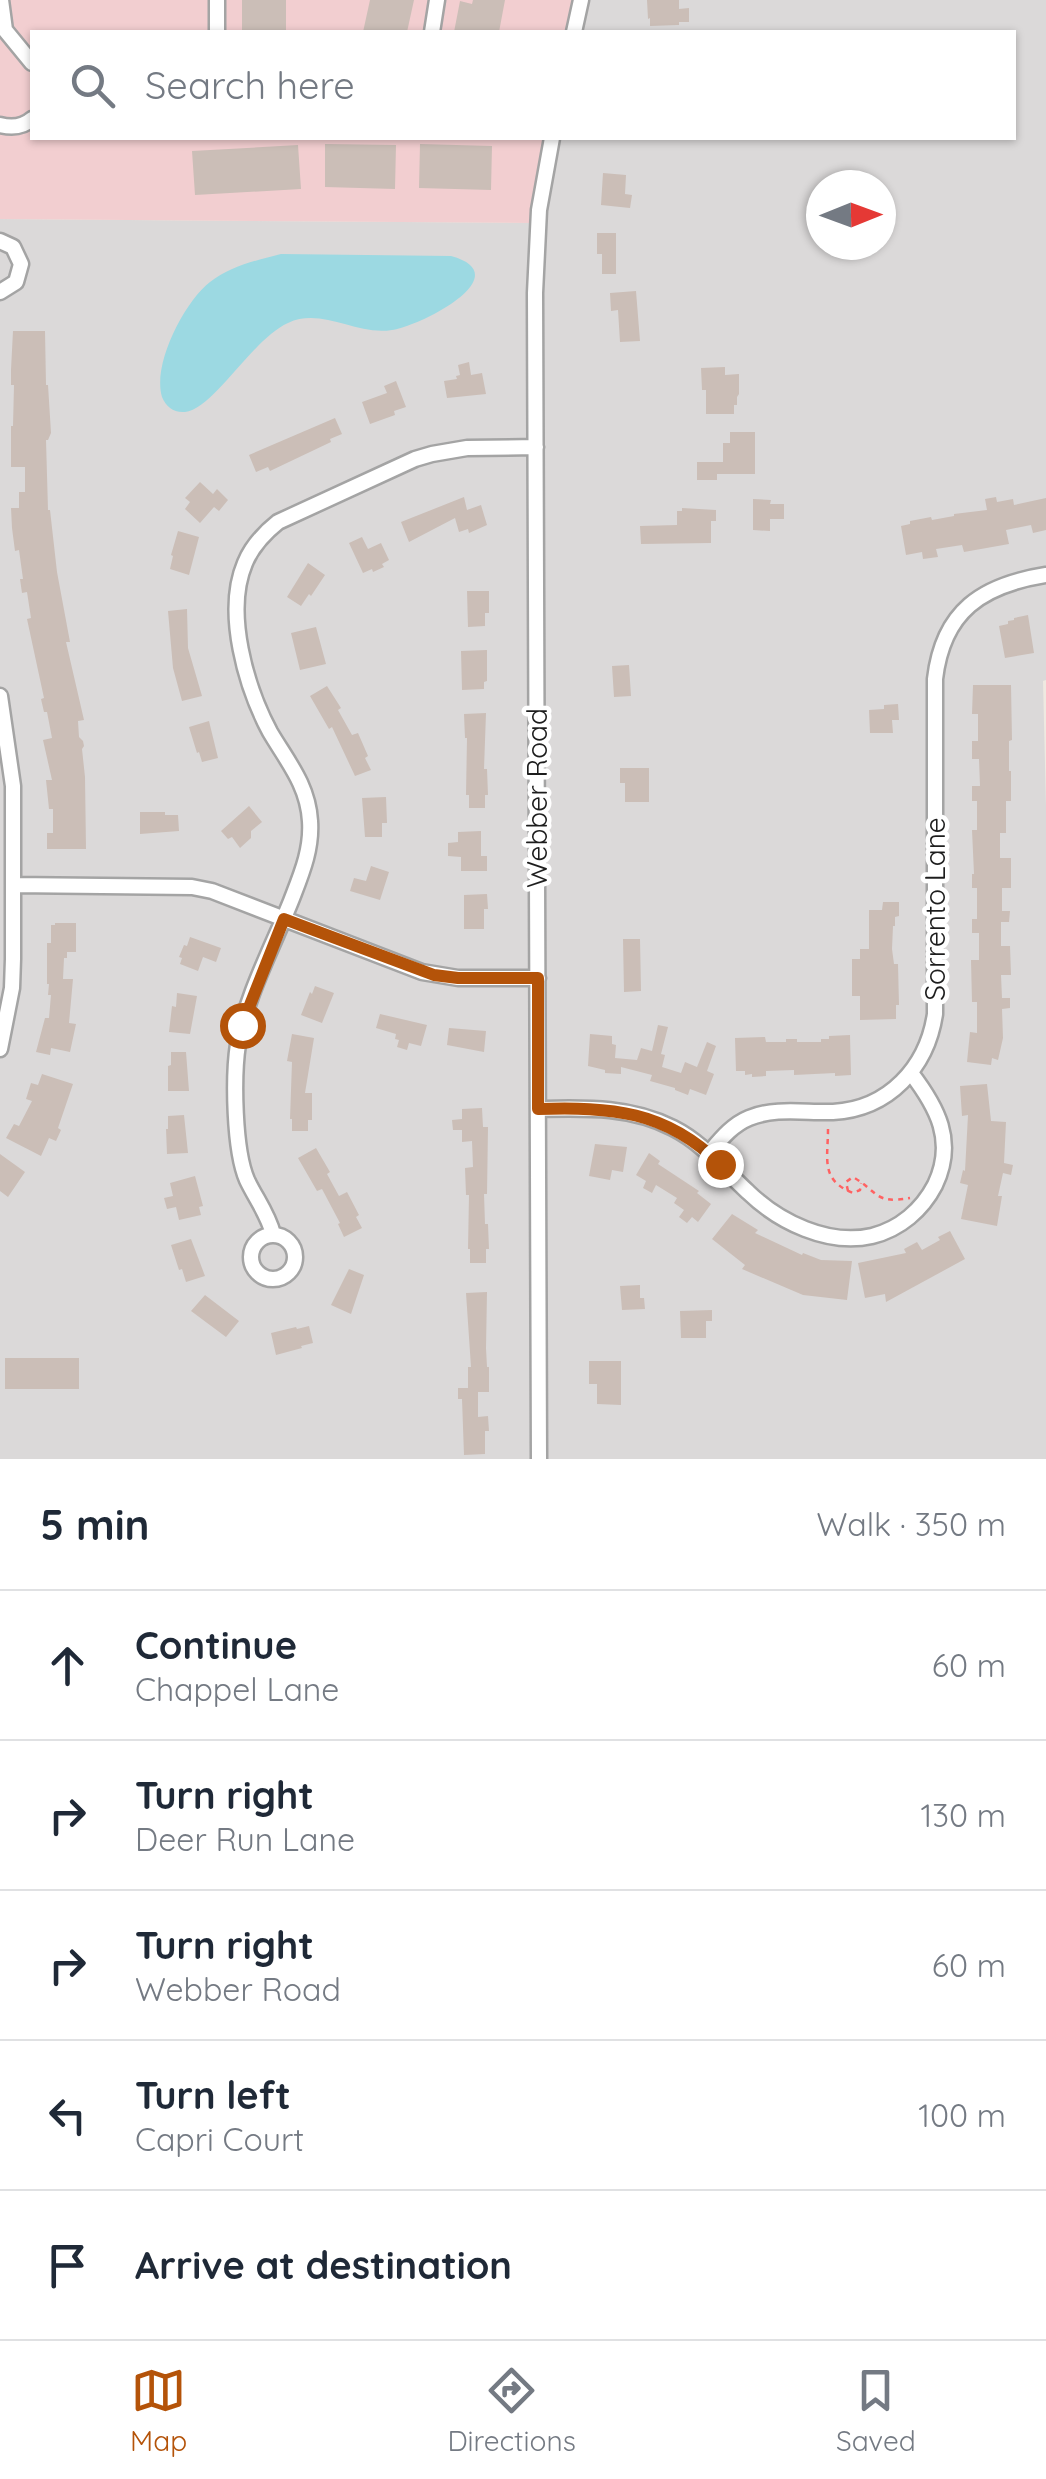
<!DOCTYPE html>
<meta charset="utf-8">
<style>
body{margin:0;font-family:Quicksand,sans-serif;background:#f2f2f3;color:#1f2937}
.compass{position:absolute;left:806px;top:170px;width:90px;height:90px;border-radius:50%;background:#fff;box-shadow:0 2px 8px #0004;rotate:89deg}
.stop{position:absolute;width:30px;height:30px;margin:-22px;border:8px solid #b45309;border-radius:50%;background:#fff}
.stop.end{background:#b45309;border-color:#fff;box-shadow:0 2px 10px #0008}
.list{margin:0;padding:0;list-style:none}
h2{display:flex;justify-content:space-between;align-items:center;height:130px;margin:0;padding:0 40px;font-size:42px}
h2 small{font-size:32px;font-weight:400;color:#747a83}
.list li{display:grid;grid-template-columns:65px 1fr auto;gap:30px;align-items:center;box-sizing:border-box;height:150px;padding:0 40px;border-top:2px solid #e0e1e3}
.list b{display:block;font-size:38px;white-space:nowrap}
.list p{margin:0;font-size:32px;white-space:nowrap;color:#747a83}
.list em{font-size:32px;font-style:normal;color:#747a83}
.icon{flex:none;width:55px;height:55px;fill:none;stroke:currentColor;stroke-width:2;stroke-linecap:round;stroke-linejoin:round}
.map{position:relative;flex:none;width:1046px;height:1459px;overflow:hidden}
.search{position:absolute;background:#fff;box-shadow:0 2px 8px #0004;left:30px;right:30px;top:30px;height:110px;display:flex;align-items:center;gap:25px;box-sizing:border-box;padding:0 35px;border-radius:0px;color:#747a83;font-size:38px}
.sheet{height:880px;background:#fff}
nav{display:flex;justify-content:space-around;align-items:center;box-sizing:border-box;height:140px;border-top:2px solid #e0e1e3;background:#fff;font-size:28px;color:#747a83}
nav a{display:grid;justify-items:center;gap:5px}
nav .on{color:#b45309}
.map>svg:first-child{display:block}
</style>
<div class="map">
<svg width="1046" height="1459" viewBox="0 0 1046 1459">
<rect width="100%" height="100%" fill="#efe9e1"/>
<path fill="#dbd9d9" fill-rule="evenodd" d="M587 0H1046V680L1043 681 1046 806V1459H545L542 312 548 195 558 138H1014V32H580ZM821 185H881V245H821Z
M0 219 533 223 529 299 532 1459H0Z"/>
<path fill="#f2ced0" d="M0 0H575L569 32H32V138H549L533 223 0 219Z"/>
<path fill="#9cd9e2" d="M281 254 451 256C520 275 421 326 392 330 356 336 322 307 288 323 252 339 214 409 185 412 174 413 166 407 162 397 152 364 185 301 210 282 231 266 257 260 281 254Z"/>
<path fill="#cbbeb7" d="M242 0H286V32H242Z
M370 0H414L407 32H363Z
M473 0H505L499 32H454L460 1 472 4Z
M647 0H679V9L689 8V22H679V25L650 26V18L648 19Z
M325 144 396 145 395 189 325 187Z
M420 144 492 146 491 190 419 188Z
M298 145 301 189 195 195 192 151Z
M603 173 626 175 625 194 632 195 630 208 601 205Z
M597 233H616V274H602V254H597Z
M636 291 640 341 620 342 618 310 611 311 610 293Z
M13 331H45L46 385H48L51 433 48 440H46L48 510H50L57 572 70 642H66L84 720 78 721 79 737 83 741 84 746 82 749 85 777 86 849H47V833H53V809H49L46 780H52L43 740 52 738 47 712H44L41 699 44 698 27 619 31 618 27 592 22 593 20 579H23L19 550 15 551 12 528 11 508H19V492H25V467H11V426H13L14 385H11V370Z
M469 362 471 375 482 373 486 394 447 398 444 381 457 379 456 376 460 375 458 365Z
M725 367V375L739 374V394L737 397V405H734V414H706V390H702L701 368Z
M396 381 406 407 394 411 395 415 370 424 362 402 387 393 384 386Z
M335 418 342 434 330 439 331 442 270 471 268 467 256 472 249 455Z
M730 432H755V474H717V480H697V462H723V443H730Z
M200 482 213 494 217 489 228 500 219 511 214 507 200 523 185 509 190 502 185 498Z
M464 497 467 510 481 505 487 525 469 533 468 529 459 532 455 518 409 542 401 522Z
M996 497 997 502 1013 499 1014 505 1046 498V530L1033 533 1031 525 1006 530 1009 544 964 552 962 545 936 549 938 557 923 559 922 552 906 555 901 526 910 524V521L931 517 932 520 954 516V514L987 510 985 499Z
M753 499 771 500 770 504H784V519H770V531L753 530Z
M682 508 716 510V521H711V543L641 544 640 526 677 525V511H682Z
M178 531 199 537 189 575 170 569 173 556 171 555Z
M362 537 368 549 381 543 389 560 382 564 384 567 373 572 372 569 363 573 349 543Z
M308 563 325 575 311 596 309 594 301 606 287 597Z
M467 591H489V613H485V626L468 627Z
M187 609 188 648 202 696 182 701 173 668 168 611Z
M1028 615 1034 653 1005 658 999 626 1008 624V621L1014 620V618Z
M316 627 326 664 300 670 291 633Z
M487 650V681L484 682V689L462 690 461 651Z
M629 665 631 696 614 697 612 666Z
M973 685H1011L1012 740 1009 741V771H1011V801H1006V833H1000V858H1011V888H1002V911H1010L1009 922H1001V946H1010L1011 975H1001L1002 998H1010V1008L1002 1009 1003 1038 998 1060 992 1058 991 1065 967 1062 970 1032 977 1033V1002H972L971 960H979V933H972V919H977V888H972V874H974L972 830H977V801H972V786H980L979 759H972V741H978V714H972Z
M327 686 341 708 338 710 352 735 358 733 368 756 365 758 371 770 355 776 332 727 329 729 310 696Z
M898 704 899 720H892L893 733H870L869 710 884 709V705Z
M486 713 484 769H487L488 795H485V808H469V795H466L467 738H465L464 714Z
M209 721 218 758 202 762 199 752 197 753 189 727Z
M620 768H649V802H625V783H620Z
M386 797 387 823H382V837H365L362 798Z
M249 806 262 822 251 831V838L240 848 232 837 228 839 221 831Z
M140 812H165V815H178L179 831 140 834Z
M481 831V856H487V871H461V857L448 856V843L458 842V832Z
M371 866 389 872 380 900 350 891 354 878 366 881Z
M487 894 488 909H484V929H464V895Z
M883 902H899V916L895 917V926H893L892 949 894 964H898L899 1005H896V1019L860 1020V996H852V959H860V949H869V910H882Z
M55 923H76V952H67V958H64L63 979H73L69 1023 76 1024 70 1052 51 1048 50 1055 36 1052 45 1018H49L51 995H48L49 984H47V943H51V925H55Z
M190 937 221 948 216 962 203 957 198 971 180 964 182 958 179 957 184 945 187 946Z
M623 939H640L641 991 624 992Z
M315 986 334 993 322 1023 301 1015 310 992 312 994Z
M177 993 197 996 190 1034 169 1032 172 1006 176 1007Z
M380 1014 427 1025 421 1046 409 1043 407 1050 397 1047 399 1040 395 1039 396 1034 376 1028Z
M658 1025 668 1027 661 1054 665 1055 662 1067 681 1073 685 1062 697 1067 707 1042 716 1046 707 1071 714 1074 706 1095 690 1089 688 1095 675 1090V1088L650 1081 652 1075 621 1067V1074L605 1073V1070L588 1066 590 1034 612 1036V1044L616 1045 615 1058 637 1060 641 1048 652 1051Z
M449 1028 486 1031 484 1052 447 1045Z
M292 1034 314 1038 305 1093H312V1120H308V1131H292V1119H290L292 1062 287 1061Z
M850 1035 851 1075 835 1076V1073L794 1075V1070L766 1071V1076L752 1077V1074L745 1075V1071H736L735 1038 765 1037 766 1042H786V1039H797V1042H821V1039H829V1036Z
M171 1052H186L189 1091H168V1066L171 1065Z
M42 1074 73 1084 58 1128 61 1130 56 1141 49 1138 41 1156 6 1138 14 1124 19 1126 32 1101 26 1099 31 1083 38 1085Z
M987 1084 991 1121 1006 1122 1004 1163 1013 1165 1011 1175 1003 1173 998 1196H1002L997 1226 961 1219 968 1185 960 1183 963 1170 965 1171 968 1115 962 1116 960 1086Z
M482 1108 483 1127H488L487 1194H484L485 1224H488L489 1249H486V1263H470V1249H468L469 1195H466L465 1168 473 1167 472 1141 462 1142V1130H453L452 1120 462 1119V1109Z
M184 1115 188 1153 167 1154 166 1129H168V1116Z
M595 1144 627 1147 623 1172 612 1170 610 1180 589 1176Z
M316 1148 330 1172 327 1174 339 1196 347 1192 359 1215 356 1217 362 1228 344 1237 338 1224 340 1223 322 1189 317 1191 298 1158Z
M649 1153 660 1161 658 1164 699 1191 697 1193 711 1204 698 1222 692 1217 687 1223 679 1217 684 1210 674 1203 677 1198 656 1185 652 1193 643 1188 646 1181 636 1175Z
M0 1154 25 1172 8 1197 0 1191Z
M195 1176 203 1206 199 1207 201 1215 179 1220 176 1207 167 1209 164 1198 173 1196 170 1183Z
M732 1214 758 1230 755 1233 802 1255 803 1253 821 1260 852 1261 847 1300 803 1295 742 1269 745 1265 712 1239Z
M950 1231 965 1259 886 1302 885 1294 865 1298 858 1263 906 1253 904 1249 917 1242 922 1250 940 1240 938 1237Z
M191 1239 205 1276 186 1282 182 1269 179 1270 171 1245Z
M349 1269 364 1275 351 1314 331 1305Z
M640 1285V1298H644L645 1309 622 1310 620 1286Z
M487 1292 486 1348 487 1367H489V1392H478V1417L488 1416 489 1431H485V1454L464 1455 462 1399H458V1388H468V1367H471L466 1293Z
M205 1295 239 1321 226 1337 191 1311Z
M712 1310V1321H706V1338H681L680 1311Z
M309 1326 313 1343 301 1346 302 1348 276 1355 271 1333 296 1327 297 1329Z
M5 1358H79V1389H5Z
M589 1361H621V1405L597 1404V1384H589Z"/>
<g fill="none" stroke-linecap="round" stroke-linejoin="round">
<g stroke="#a4a4a4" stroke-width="19">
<path id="minor" d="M1 0 5 30 32 63
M217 0V32
M432 32 437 0
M574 32 581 0
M0 125C12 128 23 127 32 119
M0 241 13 247 21 264 16 282 0 292
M0 696 13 786V959L12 988 0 1049
M13 885 192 887 212 891 422 972 458 978H538
M539 1109C585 1108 630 1106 673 1128 703 1143 723 1169 748 1192 779 1222 828 1246 872 1236 900 1229 922 1210 935 1185 956 1141 937 1107 911 1073
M709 1153C721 1139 732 1125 749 1118 775 1107 806 1113 833 1112 889 1109 927 1067 935 1014V679C943 611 982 585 1046 575
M273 1234C268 1214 256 1199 247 1180 234 1150 233 1077 238 1044 246 996 273 946 291 901 301 875 312 850 310 821 308 785 287 761 270 732 246 687 224 612 245 563 252 546 263 534 278 522L415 459 432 454 467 448 536 447
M251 1257a22 22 0 1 1 44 0a22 22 0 1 1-44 0Z
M539 1459 535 293 539 210 552 138"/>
</g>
<path stroke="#ff6262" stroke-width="2.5" stroke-dasharray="5 5" stroke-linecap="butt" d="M828 1129C828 1159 820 1180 853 1193L860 1190 861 1183
M848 1191 846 1182 853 1177C880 1193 874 1204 910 1198"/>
<use href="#minor" stroke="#fff" stroke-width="14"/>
</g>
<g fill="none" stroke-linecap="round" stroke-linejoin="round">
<path stroke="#b45309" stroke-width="12" d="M242 1025 284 919 434 975 458 978H538V1109C611 1107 665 1110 720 1164"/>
</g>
<g text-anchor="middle" stroke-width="9" stroke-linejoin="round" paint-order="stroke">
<g font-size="28" fill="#1d1d1d" stroke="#fff">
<text transform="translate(537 798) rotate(-90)" y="10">Webber Road</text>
<text transform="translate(935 909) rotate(-90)" y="10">Sorrento Lane</text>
</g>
</g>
</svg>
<svg class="compass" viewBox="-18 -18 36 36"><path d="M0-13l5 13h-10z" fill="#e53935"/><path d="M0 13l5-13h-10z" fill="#747a83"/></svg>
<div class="stop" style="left:242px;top:1025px"></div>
<div class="stop end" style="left:720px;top:1164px"></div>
<div class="search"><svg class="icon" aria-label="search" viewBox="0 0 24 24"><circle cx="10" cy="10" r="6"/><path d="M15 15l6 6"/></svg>Search here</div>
</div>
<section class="sheet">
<h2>5 min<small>Walk · 350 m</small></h2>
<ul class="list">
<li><svg class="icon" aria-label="ahead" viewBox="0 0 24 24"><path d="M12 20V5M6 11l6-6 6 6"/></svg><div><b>Continue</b><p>Chappel Lane</p></div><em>60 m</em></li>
<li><svg class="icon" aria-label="right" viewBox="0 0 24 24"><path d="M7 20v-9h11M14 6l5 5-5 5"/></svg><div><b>Turn right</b><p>Deer Run Lane</p></div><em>130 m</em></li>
<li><svg class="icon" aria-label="right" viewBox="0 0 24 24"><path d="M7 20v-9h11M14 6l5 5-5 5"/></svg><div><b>Turn right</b><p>Webber Road</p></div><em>60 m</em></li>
<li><svg class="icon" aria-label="left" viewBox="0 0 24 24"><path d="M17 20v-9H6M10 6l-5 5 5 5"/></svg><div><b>Turn left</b><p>Capri Court</p></div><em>100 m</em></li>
<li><svg class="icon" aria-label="arrive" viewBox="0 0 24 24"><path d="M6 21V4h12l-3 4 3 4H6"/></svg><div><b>Arrive at destination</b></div></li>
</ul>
</section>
<nav>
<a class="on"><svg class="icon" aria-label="map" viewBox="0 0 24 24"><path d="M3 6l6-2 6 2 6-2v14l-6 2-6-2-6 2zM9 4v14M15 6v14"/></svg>Map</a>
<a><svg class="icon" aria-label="directions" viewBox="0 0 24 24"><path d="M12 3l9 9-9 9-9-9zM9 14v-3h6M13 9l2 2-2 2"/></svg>Directions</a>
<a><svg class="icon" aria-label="saved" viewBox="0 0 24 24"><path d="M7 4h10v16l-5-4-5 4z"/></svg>Saved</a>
</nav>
